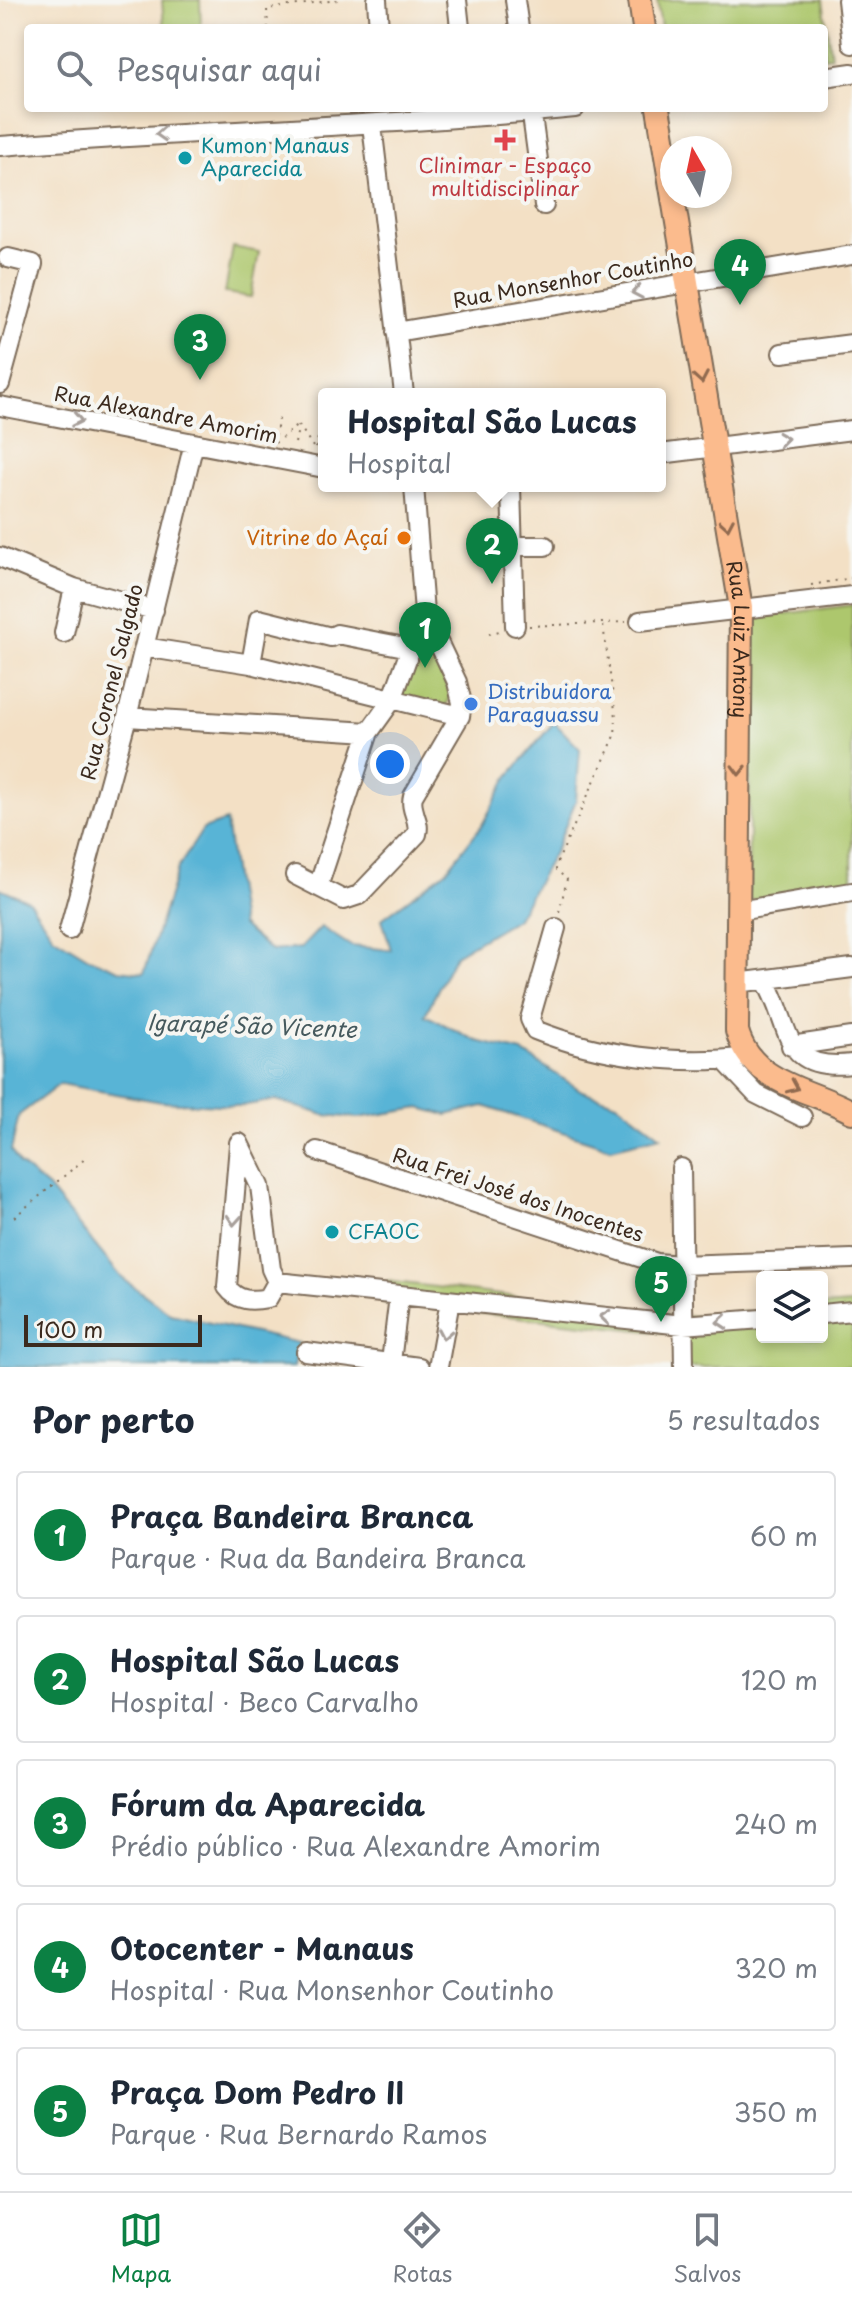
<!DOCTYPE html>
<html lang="pt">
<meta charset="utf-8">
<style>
body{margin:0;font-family:"Playpen Sans",sans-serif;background:#f2f2f3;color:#1f2937}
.controls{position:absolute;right:24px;bottom:24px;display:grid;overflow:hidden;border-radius:8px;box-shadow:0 4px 12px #0003}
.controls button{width:72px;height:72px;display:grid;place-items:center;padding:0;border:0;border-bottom:2px solid #e0e1e3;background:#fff;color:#1f2937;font:40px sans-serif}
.compass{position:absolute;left:660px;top:136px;width:72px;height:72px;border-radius:50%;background:#fff;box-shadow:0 4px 12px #0003;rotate:351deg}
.scale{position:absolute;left:24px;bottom:20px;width:178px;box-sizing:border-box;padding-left:8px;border:4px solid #3b2a1e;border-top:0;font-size:22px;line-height:28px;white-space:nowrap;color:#3b2a1e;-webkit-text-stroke:6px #f6f6f2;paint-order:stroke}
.you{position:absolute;left:390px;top:764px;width:28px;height:28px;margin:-20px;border:6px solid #fff;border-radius:50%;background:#1a73e8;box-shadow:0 0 0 12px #1a73e833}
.badge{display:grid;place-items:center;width:52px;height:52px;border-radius:50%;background:#0b8043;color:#fff;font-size:26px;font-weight:700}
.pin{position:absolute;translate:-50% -66px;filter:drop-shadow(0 2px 4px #0008)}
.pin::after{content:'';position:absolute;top:42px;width:28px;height:24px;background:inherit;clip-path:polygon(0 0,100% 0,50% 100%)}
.popup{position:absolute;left:318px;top:388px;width:348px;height:104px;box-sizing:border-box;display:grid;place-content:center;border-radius:8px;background:#fff;filter:drop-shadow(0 2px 6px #0005);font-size:26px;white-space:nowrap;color:#747a83}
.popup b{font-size:30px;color:#1f2937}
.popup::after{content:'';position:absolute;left:50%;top:100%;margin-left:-16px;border:16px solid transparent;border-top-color:#fff}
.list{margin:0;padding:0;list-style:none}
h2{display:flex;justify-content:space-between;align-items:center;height:104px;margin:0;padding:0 32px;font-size:34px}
h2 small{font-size:26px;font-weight:400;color:#747a83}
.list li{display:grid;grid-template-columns:52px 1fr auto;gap:24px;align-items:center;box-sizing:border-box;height:128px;margin:0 16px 16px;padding:0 16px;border:2px solid #e0e1e3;border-radius:8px}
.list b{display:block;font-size:30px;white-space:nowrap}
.list p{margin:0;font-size:26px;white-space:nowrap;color:#747a83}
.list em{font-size:26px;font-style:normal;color:#747a83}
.icon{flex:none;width:44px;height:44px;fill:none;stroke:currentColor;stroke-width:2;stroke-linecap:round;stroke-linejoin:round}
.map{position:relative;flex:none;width:852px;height:1367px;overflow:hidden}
.search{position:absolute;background:#fff;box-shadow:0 4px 12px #0003;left:24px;right:24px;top:24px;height:88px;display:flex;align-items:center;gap:20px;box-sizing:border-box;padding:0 28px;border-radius:8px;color:#747a83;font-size:30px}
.sheet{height:824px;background:#fff}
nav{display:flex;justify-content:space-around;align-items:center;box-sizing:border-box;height:112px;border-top:2px solid #e0e1e3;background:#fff;font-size:22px;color:#747a83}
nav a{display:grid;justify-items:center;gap:4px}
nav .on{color:#0b8043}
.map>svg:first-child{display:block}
</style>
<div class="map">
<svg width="852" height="1367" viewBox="0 0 852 1367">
<rect width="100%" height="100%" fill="#f6f6f2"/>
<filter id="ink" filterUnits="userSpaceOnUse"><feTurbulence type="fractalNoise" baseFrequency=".0125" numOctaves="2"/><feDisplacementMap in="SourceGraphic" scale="16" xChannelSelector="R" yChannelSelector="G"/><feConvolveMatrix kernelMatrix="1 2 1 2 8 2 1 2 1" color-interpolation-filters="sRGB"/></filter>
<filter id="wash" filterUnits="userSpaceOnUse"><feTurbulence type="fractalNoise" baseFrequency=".006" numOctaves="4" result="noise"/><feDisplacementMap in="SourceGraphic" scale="32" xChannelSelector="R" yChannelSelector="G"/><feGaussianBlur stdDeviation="1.8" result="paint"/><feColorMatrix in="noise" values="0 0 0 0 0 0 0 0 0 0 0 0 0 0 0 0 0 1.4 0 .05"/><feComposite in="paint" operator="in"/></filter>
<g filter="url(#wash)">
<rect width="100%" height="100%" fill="#f3e0c5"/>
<path fill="#adc76d" stroke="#747846" stroke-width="2" d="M162 0H200L201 28H164Z
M657 0H823L831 56 824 57V28H661Z
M233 247 259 252 251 297 225 293Z
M852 605V883L748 901 752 618Z
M421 635 429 640 451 697 444 708 401 696Z
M386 1281 681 1317 762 1311V1337H822V1306L852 1304V1367H678L676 1334 384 1303Z"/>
<path fill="#59b4d6" stroke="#4a6f7a" stroke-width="2" d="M554 722 580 749 576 800 556 849 517 918 455 955 425 1015 477 1041 522 1052 582 1091 617 1103 661 1136 611 1148 484 1106 447 1115 420 1108 358 1118 324 1115 276 1100 240 1106 162 1102 60 1084 19 1115 11 1151 19 1164 48 1188 122 1278 171 1314 299 1343 294 1367H0V888L29 901 53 936 89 958 119 970 144 973 178 868 203 829 226 821 241 925 271 951 301 948 321 927 351 946 391 950 382 919 446 871 482 825 508 777Z"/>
</g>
<g filter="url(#ink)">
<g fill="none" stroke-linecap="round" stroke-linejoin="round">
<g stroke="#7b6a58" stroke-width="22">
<path id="minor" d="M377 0 379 28
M457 0 460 28
M515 0 519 28
M847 0 852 44
M824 77 852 73
M531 108 544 205
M372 125 404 394
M0 146C191 130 383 127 575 108
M396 332 852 255
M782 353 852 344
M0 384 33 264 8 258
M0 406 324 468
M660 454 852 430
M511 486 515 626
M515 546H545
M0 557 74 588 154 610
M640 621 852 596
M64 633 74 588
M144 647 251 664 460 716
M251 664 259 619 331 637 337 634 410 648
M127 717 369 732
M295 875 344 900 359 895 417 834C421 820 409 811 413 796L460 716 462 703 457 682 424 612 414 486
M318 887 369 732 392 700 424 612
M738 911 852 892
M556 928 530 1019 535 1030C599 1056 680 1066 747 1057
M69 930 127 717 194 443
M765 980C793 1027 779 1072 852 1064
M737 983 852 968
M791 1046 852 1037
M724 1060 756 1094 802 1117
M239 1143 260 1186 271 1269 277 1282 683 1325 762 1319
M239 1145 227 1287C238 1302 252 1301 268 1298L277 1282
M317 1151 657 1263 680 1265 852 1259
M681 1168 684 1367
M822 1314 852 1311
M306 1352 419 1367
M391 1362 399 1296
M438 1367 450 1301"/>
</g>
<g stroke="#7b6a58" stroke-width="26">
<g id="major">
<path d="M640 0 644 28"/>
<path id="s1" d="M658 108 741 608 737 1031C752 1085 810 1088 852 1112"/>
</g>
</g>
<path stroke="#7b6a58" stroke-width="2" stroke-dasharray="2 6" stroke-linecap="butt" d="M268 28 267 9 338 0
M299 425 315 450
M275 443 299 424 294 448
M273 444 280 415
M316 448 324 408
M811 585 852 578
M529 626 626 622
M489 634 499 631
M559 912 567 879 556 870V865L615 736 616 717 603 625
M14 1217 86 1158"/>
<use href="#minor" stroke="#fff" stroke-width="18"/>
<use href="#major" stroke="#fbbb8d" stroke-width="22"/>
</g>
<defs><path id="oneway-chevron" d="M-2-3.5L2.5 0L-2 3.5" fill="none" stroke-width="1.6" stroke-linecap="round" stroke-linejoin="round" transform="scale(2)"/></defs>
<g stroke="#a79f9a">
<use href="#oneway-chevron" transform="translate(161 134) rotate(177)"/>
<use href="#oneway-chevron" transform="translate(637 292) rotate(170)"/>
<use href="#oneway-chevron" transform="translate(77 420) rotate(11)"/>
<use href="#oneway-chevron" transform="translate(783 439) rotate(-7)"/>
<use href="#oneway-chevron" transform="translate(234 1220) rotate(94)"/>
<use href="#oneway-chevron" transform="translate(605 1317) rotate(-174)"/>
<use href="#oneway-chevron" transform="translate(722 1322) rotate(175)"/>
<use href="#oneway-chevron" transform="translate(444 1334) rotate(100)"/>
</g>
<g stroke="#916b50">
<use href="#oneway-chevron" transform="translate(701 378) rotate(80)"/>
<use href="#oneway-chevron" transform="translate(727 524) rotate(80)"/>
<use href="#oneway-chevron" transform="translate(739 770) rotate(91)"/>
<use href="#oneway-chevron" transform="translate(793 1087) rotate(24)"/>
</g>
</g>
<path fill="#e0444e" stroke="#f6f6f2" stroke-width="3" d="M501 128h8v8h8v8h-8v8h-8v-8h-8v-8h8z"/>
<g fill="#0f9aa8" stroke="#f6f6f2" stroke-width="3">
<circle cx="185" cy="158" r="8"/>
<circle cx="332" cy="1232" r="8"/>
</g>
<circle fill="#e8710a" stroke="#f6f6f2" stroke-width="3" cx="404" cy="538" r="8"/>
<circle fill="#3f7fe0" stroke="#f6f6f2" stroke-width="3" cx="471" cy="704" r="8"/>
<g text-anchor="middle" stroke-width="8" stroke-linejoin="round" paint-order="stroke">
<g font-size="20" fill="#0d838f" stroke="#f6f6f2" text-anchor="start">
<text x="201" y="153">Kumon Manaus<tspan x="201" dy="23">Aparecida</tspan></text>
<text x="348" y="1239">CFAOC</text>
</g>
<g font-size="20" fill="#be3a42" stroke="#f6f6f2">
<text x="505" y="173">Clinimar - Espaço<tspan x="505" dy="23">multidisciplinar</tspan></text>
</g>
<g font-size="20" fill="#3b2a1e" stroke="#f6f6f2">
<text transform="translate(573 280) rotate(-10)" y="7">Rua Monsenhor Coutinho</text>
<text transform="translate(166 415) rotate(11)" y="7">Rua Alexandre Amorim</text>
<text dy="7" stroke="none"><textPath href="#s1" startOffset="538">Rua Luiz Antony</textPath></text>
<text transform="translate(112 682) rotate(-76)" y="7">Rua Coronel Salgado</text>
<text transform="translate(518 1195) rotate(18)" y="7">Rua Frei José dos Inocentes</text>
</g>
<g font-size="20" fill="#c56008" stroke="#f6f6f2" text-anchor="end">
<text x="388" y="545">Vitrine do Açaí</text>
</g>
<g font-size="20" fill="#366cbe" stroke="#f6f6f2" text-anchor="start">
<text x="487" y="699">Distribuidora<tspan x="487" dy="23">Paraguassu</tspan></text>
</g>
<g font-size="22" font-style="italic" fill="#465a5e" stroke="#f6f6f2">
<text transform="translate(252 1026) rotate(2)" y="8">Igarapé São Vicente</text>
</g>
</g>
</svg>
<div class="controls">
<button><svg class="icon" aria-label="layers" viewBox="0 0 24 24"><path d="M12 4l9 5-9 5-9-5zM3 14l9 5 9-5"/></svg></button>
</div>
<svg class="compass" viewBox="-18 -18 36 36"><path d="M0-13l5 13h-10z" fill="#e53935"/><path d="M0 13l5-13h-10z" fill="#747a83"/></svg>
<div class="scale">100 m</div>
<div class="you"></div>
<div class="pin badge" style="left:425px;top:668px">1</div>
<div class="pin badge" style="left:492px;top:584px">2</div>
<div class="popup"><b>Hospital São Lucas</b>Hospital</div>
<div class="pin badge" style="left:200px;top:380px">3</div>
<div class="pin badge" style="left:740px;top:305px">4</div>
<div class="pin badge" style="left:661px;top:1322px">5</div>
<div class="search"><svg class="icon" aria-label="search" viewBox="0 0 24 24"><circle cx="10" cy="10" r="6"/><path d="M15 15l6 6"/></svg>Pesquisar aqui</div>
</div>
<section class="sheet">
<h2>Por perto<small>5 resultados</small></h2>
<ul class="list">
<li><span class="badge">1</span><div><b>Praça Bandeira Branca</b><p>Parque · Rua da Bandeira Branca</p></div><em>60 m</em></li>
<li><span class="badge">2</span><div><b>Hospital São Lucas</b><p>Hospital · Beco Carvalho</p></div><em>120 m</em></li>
<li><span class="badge">3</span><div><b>Fórum da Aparecida</b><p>Prédio público · Rua Alexandre Amorim</p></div><em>240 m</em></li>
<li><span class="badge">4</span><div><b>Otocenter - Manaus</b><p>Hospital · Rua Monsenhor Coutinho</p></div><em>320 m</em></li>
<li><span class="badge">5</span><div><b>Praça Dom Pedro II</b><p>Parque · Rua Bernardo Ramos</p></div><em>350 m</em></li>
</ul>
</section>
<nav>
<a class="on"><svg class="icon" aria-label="map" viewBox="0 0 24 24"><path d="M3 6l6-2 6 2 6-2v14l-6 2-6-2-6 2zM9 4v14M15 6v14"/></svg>Mapa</a>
<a><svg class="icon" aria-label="directions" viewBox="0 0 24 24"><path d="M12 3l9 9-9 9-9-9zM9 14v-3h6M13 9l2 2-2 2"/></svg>Rotas</a>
<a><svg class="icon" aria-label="saved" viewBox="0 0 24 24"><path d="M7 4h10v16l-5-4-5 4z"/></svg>Salvos</a>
</nav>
